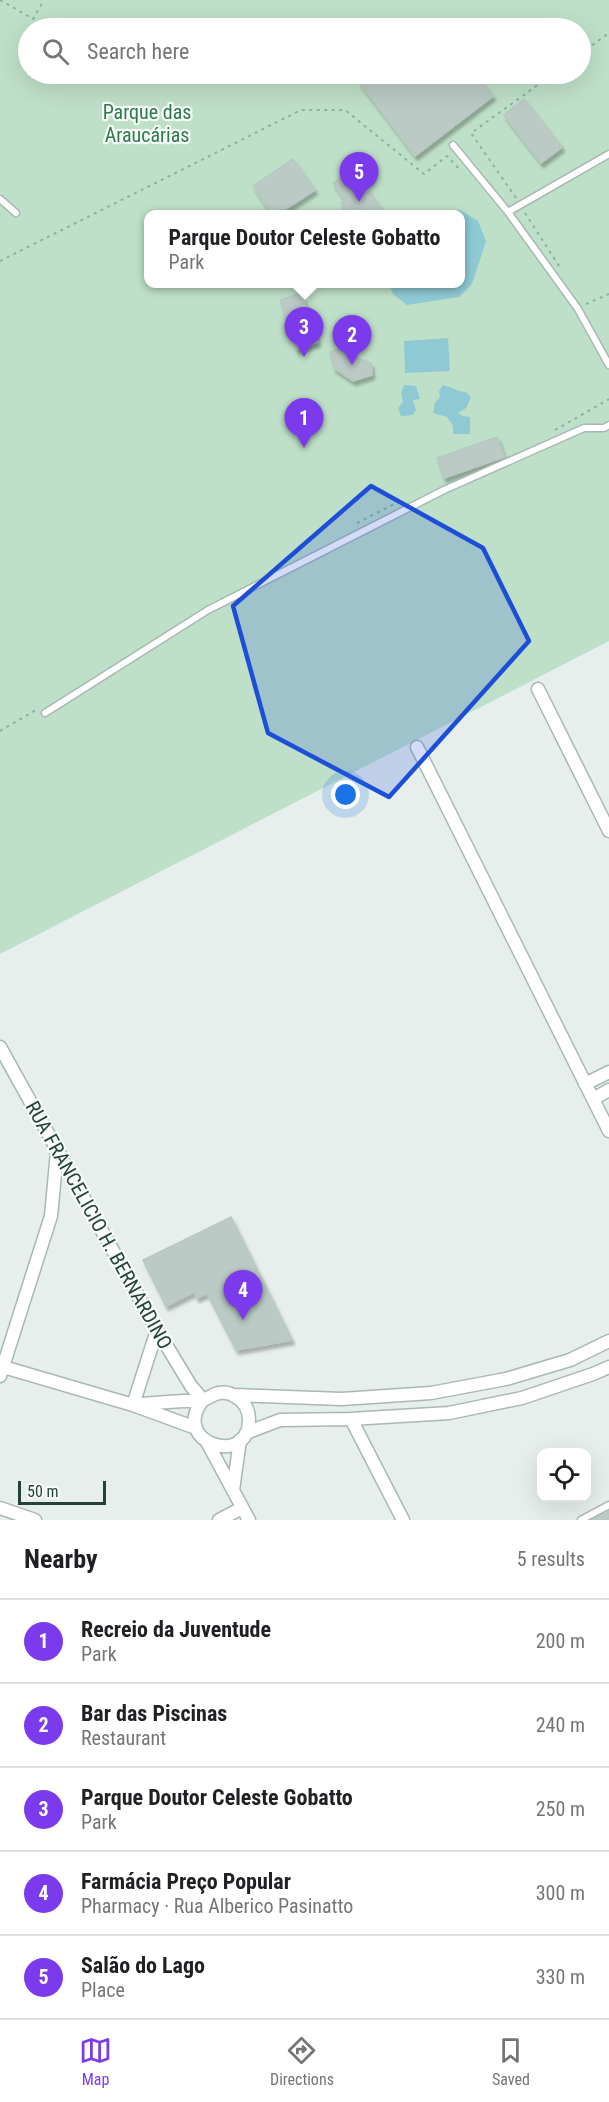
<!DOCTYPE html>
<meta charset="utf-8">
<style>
body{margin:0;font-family:"Roboto Condensed",sans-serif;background:#f2f2f2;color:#202124}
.controls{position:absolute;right:18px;bottom:18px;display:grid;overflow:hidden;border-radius:12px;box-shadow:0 6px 24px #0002}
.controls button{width:54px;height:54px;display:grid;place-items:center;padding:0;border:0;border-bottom:2px solid #e0e0e0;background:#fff;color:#202124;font:30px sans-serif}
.scale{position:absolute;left:18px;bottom:15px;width:88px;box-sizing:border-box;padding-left:6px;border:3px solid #24423a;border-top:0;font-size:16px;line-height:21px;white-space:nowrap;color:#24423a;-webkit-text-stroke:4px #f7fbf9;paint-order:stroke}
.you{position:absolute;left:346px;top:795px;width:21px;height:21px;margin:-15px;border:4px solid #fff;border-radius:50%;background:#1a73e8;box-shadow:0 0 0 9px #1a73e833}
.badge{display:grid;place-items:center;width:39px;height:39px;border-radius:50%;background:#7c3aed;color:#fff;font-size:20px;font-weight:700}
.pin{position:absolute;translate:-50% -50px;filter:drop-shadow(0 2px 3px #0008)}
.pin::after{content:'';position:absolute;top:32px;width:21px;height:18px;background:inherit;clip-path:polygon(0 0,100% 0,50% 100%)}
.popup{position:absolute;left:144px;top:210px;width:321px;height:78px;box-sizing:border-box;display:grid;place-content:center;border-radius:12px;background:#fff;filter:drop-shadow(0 2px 4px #0005);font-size:20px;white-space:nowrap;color:#757577}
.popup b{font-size:22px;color:#202124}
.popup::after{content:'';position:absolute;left:50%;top:100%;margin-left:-12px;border:12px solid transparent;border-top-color:#fff}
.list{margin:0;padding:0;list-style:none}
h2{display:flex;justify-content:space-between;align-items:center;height:78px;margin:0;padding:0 24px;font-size:26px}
h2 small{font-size:20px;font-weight:400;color:#757577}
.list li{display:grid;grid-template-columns:39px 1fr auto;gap:18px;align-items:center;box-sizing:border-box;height:84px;padding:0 24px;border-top:2px solid #e0e0e0}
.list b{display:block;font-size:22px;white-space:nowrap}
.list p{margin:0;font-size:20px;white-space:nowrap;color:#757577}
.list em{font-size:20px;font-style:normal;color:#757577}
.icon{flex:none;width:33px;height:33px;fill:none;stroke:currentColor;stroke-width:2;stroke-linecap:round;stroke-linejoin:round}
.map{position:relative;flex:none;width:609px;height:1520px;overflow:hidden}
.search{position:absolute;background:#fff;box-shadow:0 6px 24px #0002;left:18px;right:18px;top:18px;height:66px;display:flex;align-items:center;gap:15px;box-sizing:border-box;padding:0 21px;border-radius:33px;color:#757577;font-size:22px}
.sheet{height:498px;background:#fff}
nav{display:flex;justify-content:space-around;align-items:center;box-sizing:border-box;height:84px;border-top:2px solid #e0e0e0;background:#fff;font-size:16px;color:#757577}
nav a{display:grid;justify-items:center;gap:3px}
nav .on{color:#7c3aed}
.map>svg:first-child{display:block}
</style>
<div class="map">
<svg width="609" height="1520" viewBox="0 0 609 1520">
<defs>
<filter id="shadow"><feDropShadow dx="2.5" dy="4.5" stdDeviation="1.5" flood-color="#0004"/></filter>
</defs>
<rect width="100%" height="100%" fill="#e6efeb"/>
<path fill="#bfe0c8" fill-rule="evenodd" d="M0 0H609V641L0 954ZM28 28H580V74H28ZM148 214H460V284H148Z"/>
<path fill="#8ec9d4" d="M460 210 478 221 486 241 472 284 459 297 407 305 393 294 389 284H460V214H449Z
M448 338 450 371 405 373 404 341Z
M404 385 416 386 420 399 413 400 416 410 413 415 401 416 398 408 403 402 401 393Z
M443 385C452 387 457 392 466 392L471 397 466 408 458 413 462 416 470 417V434H453V426L447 417 433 413 435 403 440 397 439 391Z"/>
<path fill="#bbcac4" stroke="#b8c9c2" stroke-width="1.5" filter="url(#shadow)" d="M371 74H476L493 96 415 156 359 82Z
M524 99 562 147 541 163 504 115Z
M293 159 315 190 278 214H272L253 186Z
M346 173 359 191 365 186 384 213 382 214H349L341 203 345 200 333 183Z
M301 293 318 342 297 349 280 300Z
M350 345 354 357 371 363 372 375 353 381 334 368 330 352Z
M497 437 504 457 444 478 437 458Z
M231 1217 292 1340 236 1350 207 1293 197 1298 194 1292 166 1306 143 1260Z
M609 1506V1520H584Z"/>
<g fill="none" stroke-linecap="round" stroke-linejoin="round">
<g stroke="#a8b8b2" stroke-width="9">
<path id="lane" d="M453 145 508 212 578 309 609 365
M0 199 16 213
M508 212 609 154
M45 713 208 610 444 490 584 428H604L609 425
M581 1520 609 1505"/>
</g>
<g stroke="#a8b8b2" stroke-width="15">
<path id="street" d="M538 689 609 831
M417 747 609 1131
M0 1047 157 1330 191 1386 203 1400
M585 1084 609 1072
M593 1099 609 1090
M0 1366 133 1405 196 1428
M0 1376 51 1216 57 1152
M234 1395 342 1399 431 1393 506 1379 570 1360 609 1341
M133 1405C150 1403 167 1402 184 1401 189 1401 197 1402 202 1400 208 1399 213 1394 219 1393 225 1392 231 1393 236 1397 245 1402 249 1410 249 1420 249 1468 169 1443 203 1400
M133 1405 157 1330
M351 1419 403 1520
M246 1433 280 1420 351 1419 449 1413 522 1398 593 1374 609 1367
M207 1442 249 1520
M233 1490 240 1440
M0 1508 35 1520
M219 1520 242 1508"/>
</g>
<path stroke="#86b3a5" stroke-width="2" stroke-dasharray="3 4.5" stroke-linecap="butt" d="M0 0 33 19 44 0
M580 54 609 33
M516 198 471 133 553 74
M525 213 561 269
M0 261 301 110H345L424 174 447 156 460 170
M586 304 609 294
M555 430 609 399
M357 523 398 502
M0 731 36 710"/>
<use href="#lane" stroke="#fff" stroke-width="6"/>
<use href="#street" stroke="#fff" stroke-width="12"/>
</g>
<path fill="#1d4ed8" fill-opacity="0.2" stroke="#1d4ed8" stroke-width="4.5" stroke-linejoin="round" d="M371 486 483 548 529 641 389 797 268 733 233 606Z"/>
<g text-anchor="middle" stroke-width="4.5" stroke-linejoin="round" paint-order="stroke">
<g font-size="20" fill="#2d7a4b" stroke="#f7fbf9">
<text x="147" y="119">Parque das<tspan x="147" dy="23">Araucárias</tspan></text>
</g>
<g font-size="20" fill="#24423a" stroke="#f7fbf9">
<text transform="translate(99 1225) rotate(61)" y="7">RUA FRANCELICIO H. BERNARDINO</text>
</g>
</g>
</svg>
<div class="controls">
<button><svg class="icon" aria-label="locate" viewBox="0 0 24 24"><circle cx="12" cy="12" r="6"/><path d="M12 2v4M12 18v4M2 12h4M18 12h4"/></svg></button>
</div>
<div class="scale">50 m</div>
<div class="you"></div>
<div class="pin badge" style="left:304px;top:448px">1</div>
<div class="pin badge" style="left:352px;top:365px">2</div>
<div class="pin badge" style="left:304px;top:357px">3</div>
<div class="popup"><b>Parque Doutor Celeste Gobatto</b>Park</div>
<div class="pin badge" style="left:243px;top:1320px">4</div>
<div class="pin badge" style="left:359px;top:202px">5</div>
<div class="search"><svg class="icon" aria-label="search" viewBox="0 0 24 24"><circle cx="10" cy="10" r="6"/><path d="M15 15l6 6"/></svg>Search here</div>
</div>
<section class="sheet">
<h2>Nearby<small>5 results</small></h2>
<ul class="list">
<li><span class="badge">1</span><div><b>Recreio da Juventude</b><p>Park</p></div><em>200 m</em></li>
<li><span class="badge">2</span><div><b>Bar das Piscinas</b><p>Restaurant</p></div><em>240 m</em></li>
<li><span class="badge">3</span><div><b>Parque Doutor Celeste Gobatto</b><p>Park</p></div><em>250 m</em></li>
<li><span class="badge">4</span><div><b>Farmácia Preço Popular</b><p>Pharmacy · Rua Alberico Pasinatto</p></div><em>300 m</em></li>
<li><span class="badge">5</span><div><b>Salão do Lago</b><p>Place</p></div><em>330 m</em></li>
</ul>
</section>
<nav>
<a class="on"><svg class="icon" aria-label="map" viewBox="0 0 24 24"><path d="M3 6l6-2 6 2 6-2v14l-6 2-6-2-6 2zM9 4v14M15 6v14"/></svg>Map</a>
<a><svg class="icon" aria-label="directions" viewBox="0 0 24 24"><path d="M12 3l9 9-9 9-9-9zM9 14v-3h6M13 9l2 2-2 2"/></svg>Directions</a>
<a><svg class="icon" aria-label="saved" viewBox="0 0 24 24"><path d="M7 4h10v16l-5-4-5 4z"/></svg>Saved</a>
</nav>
